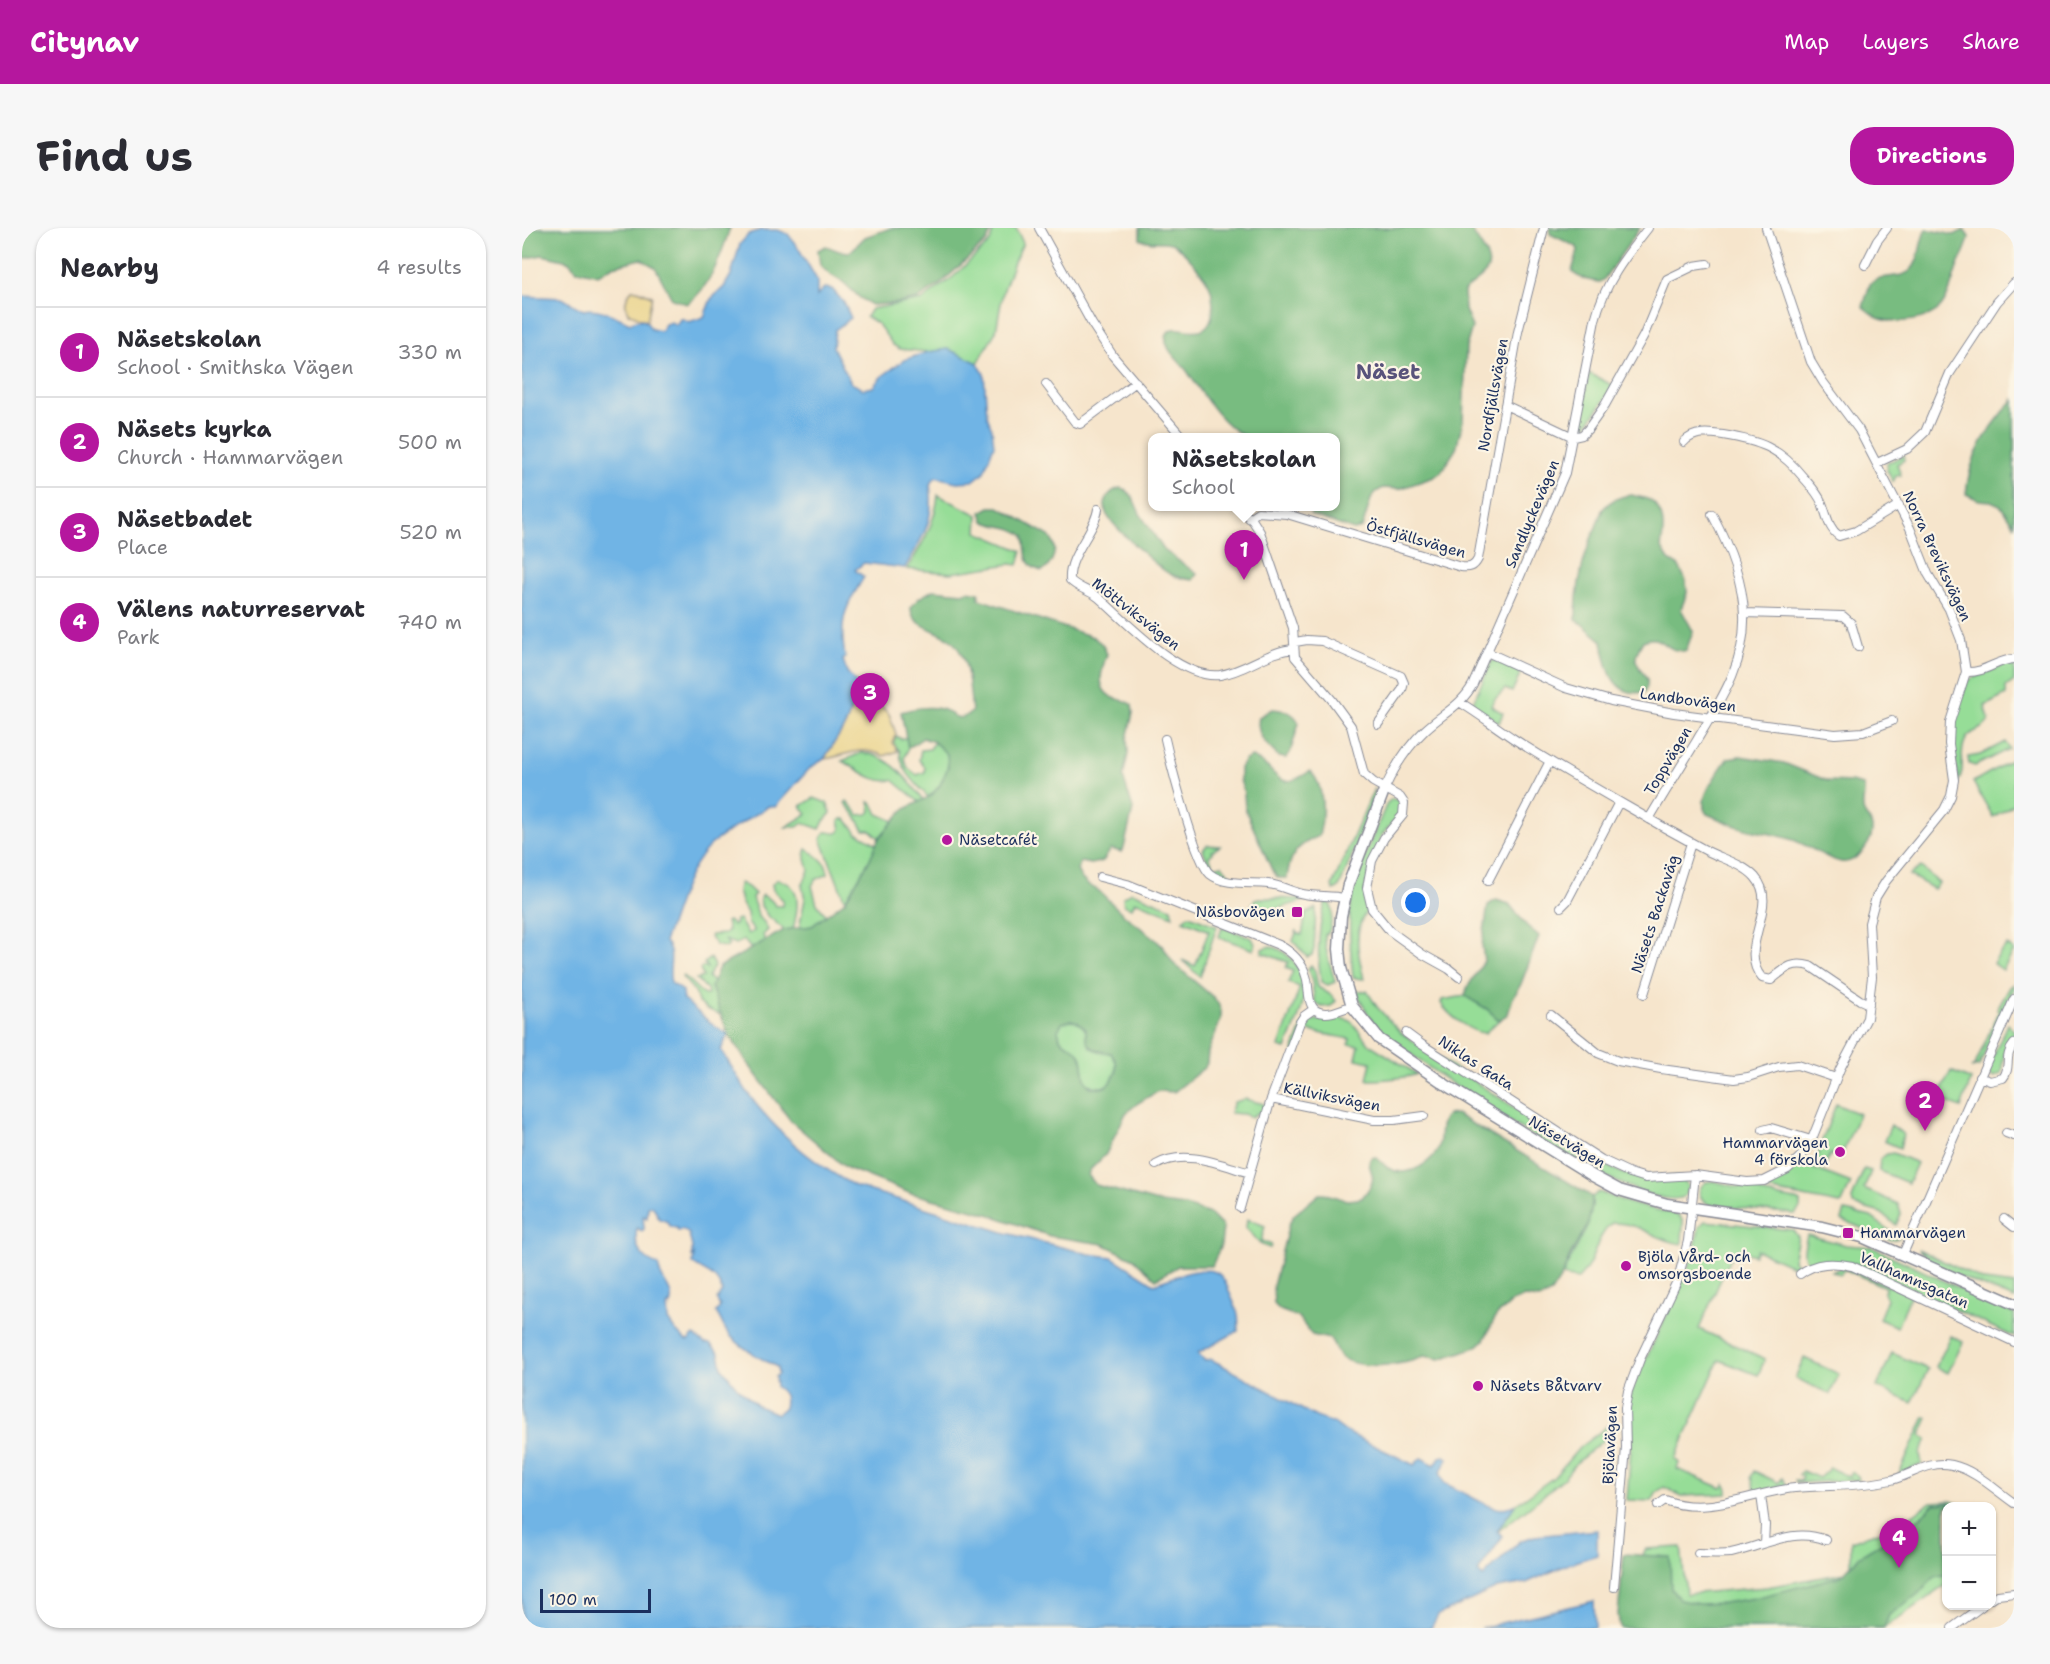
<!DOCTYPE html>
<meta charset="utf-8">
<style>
body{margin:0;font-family:"Shantell Sans",sans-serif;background:#f7f7f7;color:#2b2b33}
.controls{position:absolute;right:18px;bottom:18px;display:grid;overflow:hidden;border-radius:12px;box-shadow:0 2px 4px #0004}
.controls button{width:54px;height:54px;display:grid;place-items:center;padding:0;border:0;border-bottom:2px solid #e1e1e2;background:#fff;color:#2b2b33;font:30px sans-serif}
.scale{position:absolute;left:18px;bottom:15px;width:111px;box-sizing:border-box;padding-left:6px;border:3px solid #1b2f5e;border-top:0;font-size:16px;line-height:21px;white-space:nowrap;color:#1b2f5e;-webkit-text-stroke:4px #fcf5e5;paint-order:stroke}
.you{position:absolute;left:894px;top:675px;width:21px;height:21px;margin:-15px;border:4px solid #fff;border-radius:50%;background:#1a73e8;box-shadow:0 0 0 9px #1a73e833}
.badge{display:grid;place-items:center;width:39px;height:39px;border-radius:50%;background:#b5179e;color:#fff;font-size:20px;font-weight:700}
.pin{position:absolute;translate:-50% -50px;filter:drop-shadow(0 2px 3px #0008)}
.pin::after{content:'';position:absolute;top:32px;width:21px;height:18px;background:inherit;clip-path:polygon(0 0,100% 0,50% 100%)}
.popup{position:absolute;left:626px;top:205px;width:192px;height:78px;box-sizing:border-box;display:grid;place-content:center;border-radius:12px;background:#fff;filter:drop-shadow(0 2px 4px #0005);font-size:20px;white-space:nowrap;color:#7c7c81}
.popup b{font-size:22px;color:#2b2b33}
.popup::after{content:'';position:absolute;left:50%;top:100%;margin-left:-12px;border:12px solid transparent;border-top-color:#fff}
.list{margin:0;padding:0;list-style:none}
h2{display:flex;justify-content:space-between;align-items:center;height:78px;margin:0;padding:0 24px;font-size:26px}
h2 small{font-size:20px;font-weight:400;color:#7c7c81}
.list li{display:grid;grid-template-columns:39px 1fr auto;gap:18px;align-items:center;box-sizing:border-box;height:90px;padding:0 24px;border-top:2px solid #e1e1e2}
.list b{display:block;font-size:22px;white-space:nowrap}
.list p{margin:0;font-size:20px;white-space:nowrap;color:#7c7c81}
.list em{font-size:20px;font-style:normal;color:#7c7c81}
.map{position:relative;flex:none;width:1492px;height:1400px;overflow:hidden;border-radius:24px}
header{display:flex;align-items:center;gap:36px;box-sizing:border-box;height:84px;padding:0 30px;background:#b5179e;color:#fff}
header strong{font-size:28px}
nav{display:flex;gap:33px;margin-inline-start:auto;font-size:21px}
.intro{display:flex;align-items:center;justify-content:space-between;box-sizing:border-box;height:144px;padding:0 36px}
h1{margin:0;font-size:42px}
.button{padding:15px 27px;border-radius:24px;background:#b5179e;color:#fff;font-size:21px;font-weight:700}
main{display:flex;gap:36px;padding:0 36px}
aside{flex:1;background:#fff;border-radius:24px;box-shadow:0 2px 4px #0004}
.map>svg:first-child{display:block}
</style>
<header>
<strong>Citynav</strong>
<nav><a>Map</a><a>Layers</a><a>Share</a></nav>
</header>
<div class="intro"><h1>Find us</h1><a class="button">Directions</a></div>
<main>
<aside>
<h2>Nearby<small>4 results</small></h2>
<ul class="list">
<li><span class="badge">1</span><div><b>Näsetskolan</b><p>School · Smithska Vägen</p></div><em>330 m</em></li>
<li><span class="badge">2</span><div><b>Näsets kyrka</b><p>Church · Hammarvägen</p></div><em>500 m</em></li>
<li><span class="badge">3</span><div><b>Näsetbadet</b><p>Place</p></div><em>520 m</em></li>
<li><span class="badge">4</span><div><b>Välens naturreservat</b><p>Park</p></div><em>740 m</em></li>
</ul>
</aside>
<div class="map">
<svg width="1492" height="1400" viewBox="0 0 1492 1400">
<rect width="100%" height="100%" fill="#fcf5e5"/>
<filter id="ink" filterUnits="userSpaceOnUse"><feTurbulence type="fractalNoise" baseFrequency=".0167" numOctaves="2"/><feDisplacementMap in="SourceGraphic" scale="12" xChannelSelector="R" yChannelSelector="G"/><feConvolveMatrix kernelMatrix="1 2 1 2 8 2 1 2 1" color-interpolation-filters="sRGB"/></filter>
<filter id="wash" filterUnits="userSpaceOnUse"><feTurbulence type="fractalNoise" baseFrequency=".008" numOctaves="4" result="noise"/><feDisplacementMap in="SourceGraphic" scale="24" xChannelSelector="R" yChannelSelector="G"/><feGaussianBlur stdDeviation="1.35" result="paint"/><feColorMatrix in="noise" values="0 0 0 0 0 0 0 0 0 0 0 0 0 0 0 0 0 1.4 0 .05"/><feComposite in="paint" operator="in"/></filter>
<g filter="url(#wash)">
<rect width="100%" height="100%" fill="#f6e5cc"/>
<path fill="#96dd97" stroke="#58867a" stroke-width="1.5" d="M472 0H494L501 15 492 34 481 64 474 103 456 135 426 121 406 124 378 121 371 117 356 96 344 89 349 81 400 72 431 49 468 14Z
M1067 145 1092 158 1065 197 1062 198 1058 191Z
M1382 227V232L1375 236 1379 247 1374 248 1371 254 1365 242V235Z
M416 267 456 287 455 304 500 323 496 337 488 336 429 345 385 341C400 317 413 296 416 267Z
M974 432 999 444 990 464 983 461 972 472 969 478 981 485 977 495 950 476 970 433Z
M1487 435H1492V453L1484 459V467L1463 478 1467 491C1464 503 1448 501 1443 513 1436 527 1445 542 1435 555 1437 542 1432 530 1431 517 1429 494 1437 473 1446 452Z
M374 508 379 511 385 509 386 520 382 531 386 540 395 547 403 544V539L397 532 399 522 408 521 412 514 425 526C429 542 419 560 406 569 394 555 378 542 378 523L371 515Z
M1483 514 1487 521 1453 538 1447 536 1446 529 1458 527Z
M339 525C368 526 385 551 402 572L397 574 371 552C350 556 338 541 320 533Z
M1492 530V576L1471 589 1451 554Z
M852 561 853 569 819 655 816 660 812 662 810 658Z
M292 570 305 575 309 585 302 593 298 601 281 595 275 599H264L285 586 279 578Z
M870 571 878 572 879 585 859 608 843 663 846 681C830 703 836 727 842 751L831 750C829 729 827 707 828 685 831 647 851 610 865 575Z
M325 573 337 587 346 586 349 583 347 574 351 576 356 586 372 593 357 610 348 602H342L333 587 323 575Z
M319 591H324L335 605 355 616 347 633 323 673 299 611 303 604C310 603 315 609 319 601L317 593Z
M685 617 698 618 690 623 691 625 687 628 692 639 700 637 710 650C692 647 687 639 681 622Z
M285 621C295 628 305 633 306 646L293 652 290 658 295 676 304 687 290 698 277 700 283 671 280 658 287 642 283 627Z
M1399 639 1417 655 1412 661 1387 647Z
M256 651C260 653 266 655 269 658 279 667 274 690 271 701L262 702 250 691 247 690 239 678 238 670 240 667 249 672 254 678H260L261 672 251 662 250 656Z
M218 655 226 659 233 666 230 669C231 677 236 681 236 689L242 694 246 702 241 707 243 713 229 721 222 712 214 716 203 712 207 717 204 720 194 717 188 709 189 707 203 706 206 702 204 694 206 693 211 697 214 696 213 692 217 691 226 706 232 703 226 695 225 685 219 674 216 662Z
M610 664 649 680 651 688 613 673 610 680 602 677 601 669Z
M738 670 781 671V673L738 686 733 685 729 679 733 671Z
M804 673C815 679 809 693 807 704L803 707C802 721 809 738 813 754L806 757 799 754C795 728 796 698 804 673Z
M794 680 792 721 790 727 785 729 771 713 775 702V705L780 707 784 686Z
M667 687 695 698 678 749 660 732 673 738 687 703 661 692Z
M700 699 730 710 733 716 732 722 697 709Z
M1485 717 1492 723 1481 742 1471 735Z
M748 718C758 720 768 728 774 737 793 764 774 794 764 821L757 819 778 759 766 755 771 743 764 740 766 734 740 725 741 721Z
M188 730 192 738 186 749 191 754 189 759 199 787 185 781 176 774 173 764 160 749V748H162L182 767H186L185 761 174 751 181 749 178 741 181 739 185 740 182 735Z
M789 737 793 743 796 759 809 767 814 773 809 778 800 779 793 775 790 754 786 741Z
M1492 756V760L1457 838 1449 840 1453 837 1477 783 1475 782 1488 759Z
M834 763H845L855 779 879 805 1067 929 1102 946 1160 950 1166 958 1163 968C1124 994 894 835 859 802 847 791 841 777 834 763Z
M943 768 965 781 977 792 963 805C949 805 926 787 919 775L920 772Z
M818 790 829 793 847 816 895 846C886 850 856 852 845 852L849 834 834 831 837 818 827 816 828 811 781 802 777 825 771 823 782 794C791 790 804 794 818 790Z
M549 792C564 796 565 805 568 819L578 824 589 825 594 833V844C588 860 577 863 563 854L560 831 556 824 538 811 536 802 540 795Z
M1485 796 1492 803C1492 811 1487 813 1484 820 1480 828 1482 837 1480 845L1472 849 1466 846 1465 842Z
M1429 843 1449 852 1439 880 1420 872 1417 877 1407 873 1410 865 1417 867Z
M723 871 742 876V884L733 886 731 889 721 886 708 885 712 874Z
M1314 876 1337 886 1318 931 1308 926 1302 940 1294 936 1297 921Z
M1369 897 1381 906 1378 920 1362 913Z
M1371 925 1395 935 1386 955 1357 943 1358 931 1365 926Z
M1282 931 1286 932 1290 940 1329 955 1320 975 1318 976 1240 961 1239 958 1265 947Z
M1342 941 1349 943 1342 961 1376 976 1379 986 1374 997 1359 985 1331 977 1330 971Z
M1191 953 1216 959H1230L1242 966 1274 972 1278 974V980L1273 986 1188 977C1177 971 1173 962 1184 954Z
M1077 964 1110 976 1157 987 1161 994 1160 1016C1132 1012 1119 994 1090 995 1072 1010 1074 1035 1056 1051L1040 1048C1050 1024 1072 996 1070 969Z
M1323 983 1349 989 1377 1010 1369 1012 1320 992Z
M725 991 743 998 739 1013 750 1017 748 1020 740 1017 724 1000Z
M1183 993 1271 1002 1276 1009 1271 1033 1276 1036 1275 1040 1235 1022 1232 1027 1217 1022 1207 1033 1177 1101 1243 1131 1236 1147 1197 1132 1153 1231 1157 1235 1155 1241 1200 1260 1203 1256 1206 1261 1205 1266 1160 1268 1142 1259 1135 1264 1130 1273 1105 1272 1110 1206 1107 1173 1112 1156 1157 1061 1172 1025 1177 999Z
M1285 1007 1324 1017 1350 1019 1492 1086V1109L1340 1038C1336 1037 1331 1035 1326 1035 1316 1034 1284 1042 1282 1027 1281 1021 1284 1013 1285 1007Z
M1396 1021 1462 1053 1492 1057V1071C1465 1059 1414 1043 1396 1021Z
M1318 1040 1328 1041 1389 1067 1375 1099 1357 1091 1365 1071 1362 1065 1363 1059 1322 1041 1319 1046 1310 1044Z
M1429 1108 1441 1114 1426 1145 1414 1139Z
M1370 1125 1406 1141 1390 1175 1355 1159Z
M1282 1130 1317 1146 1308 1166 1273 1150Z
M1403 1189 1406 1190 1398 1208 1405 1211 1398 1226 1400 1236 1377 1246Z
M1087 1197 1086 1205 1080 1213 1053 1236 1043 1249 1016 1272 975 1304 993 1277 1032 1249 1058 1219Z
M1308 1240 1327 1249 1330 1244 1336 1248 1337 1252 1274 1255 1273 1253H1279L1281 1248 1277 1247 1280 1243 1297 1250Z
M1232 1243 1257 1255 1260 1250 1265 1257 1234 1264 1229 1249Z
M1429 1273 1442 1278H1424V1357L1362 1400H1111L1115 1335 1124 1321 1159 1319 1164 1366 1245 1359 1329 1344V1313L1375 1298 1409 1274Z"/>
<path fill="#78bc80" stroke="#4a766f" stroke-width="1.5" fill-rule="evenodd" d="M0 0H208C199 27 189 59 165 76L150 71 133 39 119 31 91 38 76 47 55 42 46 33 20 27 0 31Z
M369 0H470L465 13 418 56 396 71 377 75 350 77 338 70 321 54 307 46 298 37 296 22 304 18 317 23 328 24 343 9Z
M618 0H949C953 13 974 31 964 44 959 51 948 57 942 63L943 82 950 99 944 119 941 193 934 221 919 244 912 249 877 261 861 260 854 264 849 271 840 300 832 302 789 287 787 279 813 278V210C799 209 730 212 722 208 697 195 681 166 665 143 659 134 642 122 644 109 648 88 680 117 689 91 692 83 691 67 688 59 684 48 659 19 649 15 637 12 629 16 618 11Z
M1027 0H1118L1082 51 1078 54C1068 53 1056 51 1050 43L1056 23 1055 19 1028 6Z
M1404 1 1432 7 1442 2 1447 9C1445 21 1439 29 1435 40 1430 53 1428 68 1419 79 1406 93 1373 97 1356 90 1351 87 1346 83 1341 79L1348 56C1360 45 1379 52 1389 42 1399 31 1397 14 1404 1Z
M1492 171V297L1478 277 1469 273 1457 272 1444 266C1448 224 1466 202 1492 171Z
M598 260 604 262 610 268 618 286 642 322 675 346 671 352C663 351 655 350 648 346 636 340 589 297 584 285 580 273 587 263 598 260Z
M1110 267C1115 269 1125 270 1129 273 1144 284 1142 304 1139 319L1147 332 1157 338 1164 353 1165 365 1159 381 1171 403 1164 423C1159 423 1153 423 1149 420 1137 414 1135 407 1121 413 1118 418 1113 426 1114 432 1117 445 1132 450 1122 464 1090 470 1084 438 1080 413L1054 391C1054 359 1061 328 1074 299 1076 294 1078 286 1081 281 1088 272 1099 268 1110 267Z
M468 279H477L527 308C536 319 533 329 525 340L520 343C501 339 505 324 502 308 490 297 475 300 462 293L459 284Z
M411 362 441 365 446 363 457 365V371L571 409 580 416 585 426C580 440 572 462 592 470 598 472 604 472 610 477L611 485 605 511 606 526 601 549 611 581 602 620 600 624 589 621 581 633 569 636 559 634 555 642 559 650 566 657 576 662 600 685 633 711 642 720 651 735 691 769 696 775 699 783V791L686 824 685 835 683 839 652 864 636 863 616 875 604 885 584 926 568 942 566 947 574 957 639 975 663 978 688 986 701 999 699 1017 690 1038H656L634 1051 612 1031 581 1016 528 1008 466 986 385 964 323 939 269 893 232 844 206 806 189 759 197 739 262 702 290 698 323 673 347 633 357 610 381 582 409 568 418 557 426 539 425 526 412 514 401 510 386 520 379 484C391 480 407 478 419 481 434 486 434 496 450 484 447 460 448 430 430 413 417 401 388 399 389 379L397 370ZM549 792 556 794 564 801C563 821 573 822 589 825L594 833V844C591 852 587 859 578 860 555 862 566 836 557 825 552 819 543 816 538 811L536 802 540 795Z
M750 481C762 482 771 483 777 495L768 525 764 530 757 529C745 517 733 507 737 489Z
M1218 528 1262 535 1306 553 1329 554 1341 557C1344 566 1340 571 1341 580 1341 587 1347 589 1349 596 1355 610 1335 637 1319 634 1300 630 1286 616 1268 611 1255 606 1242 605 1228 602 1213 599 1198 591 1185 586 1173 573 1197 543 1206 530Z
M730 529C759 542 753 567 788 543 803 557 802 589 797 608 775 617 768 626 765 650H756L750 642 723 581 722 565 718 552V540L723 532Z
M974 672 987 676 1005 698 1017 708 999 756 990 772 986 786 977 792 965 781 943 768 945 760 962 733 960 717 966 677Z
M934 886 1066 966 1070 969V978L1066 996 1048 1028 1040 1048 1029 1065 1017 1071 1002 1069 990 1074 974 1088 962 1112 954 1119 918 1131 902 1128C884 1138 838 1142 820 1130 813 1126 814 1117 808 1111L790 1107 776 1089 758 1082 752 1076 751 1058 767 996 772 987 797 966C815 965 817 976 840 970 845 963 853 955 850 946 848 938 846 938 849 930L854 929C859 933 862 938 868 941 885 950 913 935 917 917 920 905 916 896 925 887Z
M1427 1275 1433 1278H1424V1347L1414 1348 1395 1367 1367 1387 1362 1400H1098L1096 1386 1102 1326 1148 1329 1149 1361 1158 1372 1177 1376 1201 1375 1233 1370 1319 1348 1338 1328 1393 1294 1412 1276Z"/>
<path fill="#eeda9e" stroke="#84847e" stroke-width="1.5" d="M110 62H116L130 68 125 93 106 85C102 76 103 70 110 62Z
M337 458 367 486 374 506 371 515 376 523 362 528C337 517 327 527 302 531L324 496Z"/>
<path fill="#6fb4e5" stroke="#4572a2" stroke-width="1.5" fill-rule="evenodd" d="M239 2H256L266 6 277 21 295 52V68L302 60 310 61 322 75 329 90 313 102 311 119 329 155 341 161 351 159 359 149 382 132 406 124 426 121 456 135 462 146 465 188 470 201 472 217 462 244 451 253 435 254 414 249 408 256C413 294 401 308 383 340L342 335 333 342 342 349C322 382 317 391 323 430L321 432 325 444 337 458 324 496 302 531 289 539 253 579 247 578C230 589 210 600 193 613 165 636 156 678 143 711V714C154 724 145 742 149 755L161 763V772C177 783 189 799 206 806L199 822C212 842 223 864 238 881 264 912 297 939 333 958L484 1005 567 1026 590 1029 632 1056C648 1051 685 1034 698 1047 704 1053 706 1060 709 1068 715 1082 718 1087 716 1103L676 1125 683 1133 688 1131 696 1135 794 1189 813 1196 824 1204 892 1237 899 1230 913 1237 918 1229 922 1228 926 1230 918 1245 922 1255 965 1277 978 1281 993 1277 975 1303 981 1308 956 1344 961 1349 998 1313 1013 1308 1075 1302V1327L1049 1335 1004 1355 975 1360 916 1387 909 1400H0V68L40 70 61 82C77 78 94 89 108 95 119 89 123 90 129 101L139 103 143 96 149 94 154 97 159 90 167 94 182 89 189 71 202 59 209 47 218 16 227 6ZM129 978 132 980 137 991 144 993 149 999 155 1000 156 1003 160 1001 167 1006 170 1019V1029L172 1027 171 1036C185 1046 194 1045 200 1063L195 1072 198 1079 194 1084C199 1091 200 1097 205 1104 217 1119 237 1130 255 1139L256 1146 253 1149 254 1159C263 1165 264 1170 262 1180L255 1186 236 1178 215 1159 200 1140 197 1125 188 1116H183L172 1107 166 1113 163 1112 153 1102 146 1092 145 1078 147 1076 148 1079C152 1062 145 1061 138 1045 137 1043 137 1040 136 1037 119 1032 111 1017 115 1000L120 1003 122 1001 121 988 125 990 126 979Z
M1072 1373 1073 1400H958Z"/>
</g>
<g filter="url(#ink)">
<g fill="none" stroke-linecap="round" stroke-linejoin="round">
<g stroke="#888a95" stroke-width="10">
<path id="minor" d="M517 0 570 96 591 128 661 210
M1343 37 1355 13 1365 0
M524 156 553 194 558 196 614 154
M983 177 1051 209
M1051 209 1060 207 1066 201 1083 177 1122 107 1145 51 1172 38 1185 36
M1162 214C1172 203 1187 205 1201 207 1237 213 1257 219 1281 249 1288 257 1296 265 1300 275 1305 287 1306 300 1317 308L1334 303 1377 277
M1355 235 1385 221 1403 204 1428 145 1475 74 1492 55
M715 278 731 293 738 304 771 400 773 429 810 472 829 498 842 546 851 554 878 569 882 575 881 587 862 610 850 633 845 660 850 681 868 703 900 726 927 741 937 749
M576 281C573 304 546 327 548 352 555 360 567 362 576 369 605 394 657 452 698 447 725 443 745 423 772 421
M727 290 736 284 765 286 939 339C948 340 952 339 956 331L996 104 1022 0
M1222 385 1321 388 1329 395 1336 419
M773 414 785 412 800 413 879 448 882 455 880 462 856 496
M965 424 1044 460 1089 473 1152 485 1313 506 1341 504 1370 493
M1444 444C1464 445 1474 432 1492 431
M939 475C957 486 974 499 992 511 1040 542 1091 570 1141 599 1156 607 1170 615 1185 623 1201 631 1221 636 1233 649 1259 678 1214 720 1240 750L1249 752C1263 741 1269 733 1288 738L1338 772 1347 776
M643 511C648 533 674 635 688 646 703 658 728 654 746 656 757 657 766 662 777 665 791 669 808 667 822 670
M863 560C873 538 885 519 903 502 920 486 940 477 951 456L1043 245 1073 92C1082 56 1103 29 1126 0
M1127 591C1143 564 1159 538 1175 512 1199 472 1224 435 1222 386 1221 352 1206 316 1190 286
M578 649 605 656 757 717C770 724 780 733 784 748 789 761 782 784 803 785 811 786 821 780 830 778
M966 653 1028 533
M1039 679 1045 673 1097 574
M1122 766 1169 615
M1029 787 1076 825 1096 833 1139 841 1212 851 1226 849 1257 839 1275 837 1314 850
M884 805 899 816 1080 932 1108 945 1124 950 1173 947
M1457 849 1468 853 1481 850C1490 839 1481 829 1492 816
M749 871 852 892H872L902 888
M1241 902 1249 900 1289 912
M1484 905 1492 908
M634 937C662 920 700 937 728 945
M718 980 749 871 778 794 782 788 792 781
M1482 991 1492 999
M1381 1026 1492 771
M1278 1046C1294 1034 1311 1034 1330 1038L1492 1114
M1239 1267 1243 1297 1242 1315
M1136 1277 1143 1272C1186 1289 1230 1264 1273 1260 1304 1257 1340 1259 1369 1252 1390 1247 1407 1232 1430 1237 1453 1242 1473 1262 1492 1275
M1176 1325C1187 1325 1198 1326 1209 1325 1243 1318 1270 1299 1304 1312
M1092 1359 1104 1220 1103 1180 1106 1163 1118 1131 1156 1051 1166 1013 1173 947 1225 954 1242 953 1266 941 1286 921 1318 841 1345 790 1350 749 1347 695 1354 669 1364 653 1422 582 1429 568 1432 552 1427 516 1428 494 1444 444 1439 412 1427 381 1406 346 1388 300 1337 202 1301 154 1289 134 1244 0
M1470 1371 1476 1367 1492 1365
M1430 1400 1460 1378"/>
</g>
<g stroke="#888a95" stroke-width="13">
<path id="tertiary" d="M863 560 826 657 819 688 817 721 819 740 830 778 857 811 927 859 1071 948 1097 962 1145 976 1300 999 1340 1009 1492 1076"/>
</g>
<use href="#minor" stroke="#fff" stroke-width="8"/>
<use href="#tertiary" stroke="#fff" stroke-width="10"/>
</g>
</g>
<g fill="#b5179e" stroke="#fcf5e5" stroke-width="2">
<circle cx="425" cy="612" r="6"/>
<rect x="769" y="678" width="12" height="12" rx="3"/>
<circle cx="1318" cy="924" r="6"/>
<rect x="1320" y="999" width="12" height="12" rx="3"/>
<circle cx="1104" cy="1038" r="6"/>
<circle cx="956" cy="1158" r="6"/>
</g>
<g text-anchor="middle" stroke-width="4.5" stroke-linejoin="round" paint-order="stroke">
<g font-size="15" fill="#1b2f5e" stroke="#fcf5e5">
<text transform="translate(971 167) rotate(-80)" y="5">Nordfjällsvägen</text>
<text transform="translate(1010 286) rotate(-67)" y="5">Sandlyckevägen</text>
<text transform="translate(894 311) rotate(16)" y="5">Östfjällsvägen</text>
<text transform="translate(1415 328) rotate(65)" y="5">Norra Breviksvägen</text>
<text transform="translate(614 386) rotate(38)" y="5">Möttviksvägen</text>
<text transform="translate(1166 472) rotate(8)" y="5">Landbovägen</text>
<text transform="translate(1146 533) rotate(-59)" y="5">Toppvägen</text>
<text transform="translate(1133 686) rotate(-72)" y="5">Näsets Backaväg</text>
<text transform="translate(954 835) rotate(33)" y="5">Niklas Gata</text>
<text transform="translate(810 869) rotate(11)" y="5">Källviksvägen</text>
<text transform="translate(1045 914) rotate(31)" y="5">Näsetvägen</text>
<text transform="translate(1392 1052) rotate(24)" y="5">Vallhamnsgatan</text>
<text transform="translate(1088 1217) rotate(-87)" y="5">Bjölavägen</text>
</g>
<g font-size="15" fill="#1b2f5e" stroke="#fcf5e5" text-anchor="start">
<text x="437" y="617">Näsetcafét</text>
<text x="763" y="689" text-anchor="end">Näsbovägen</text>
<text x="1306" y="920" text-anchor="end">Hammarvägen<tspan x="1306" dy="17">4 förskola</tspan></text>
<text x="1338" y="1010">Hammarvägen</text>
<text x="1116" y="1034">Bjöla Vård- och<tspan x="1116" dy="17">omsorgsboende</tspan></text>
<text x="968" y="1163">Näsets Båtvarv</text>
</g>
<g font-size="21" font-weight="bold" fill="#58537b" stroke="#fcf5e5">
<text x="866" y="151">Näset</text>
</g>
</g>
</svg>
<div class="controls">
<button>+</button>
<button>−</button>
</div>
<div class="scale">100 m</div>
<div class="you"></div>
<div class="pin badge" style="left:722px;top:352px">1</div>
<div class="popup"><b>Näsetskolan</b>School</div>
<div class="pin badge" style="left:1403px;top:903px">2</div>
<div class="pin badge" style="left:348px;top:495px">3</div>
<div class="pin badge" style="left:1377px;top:1340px">4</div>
</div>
</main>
